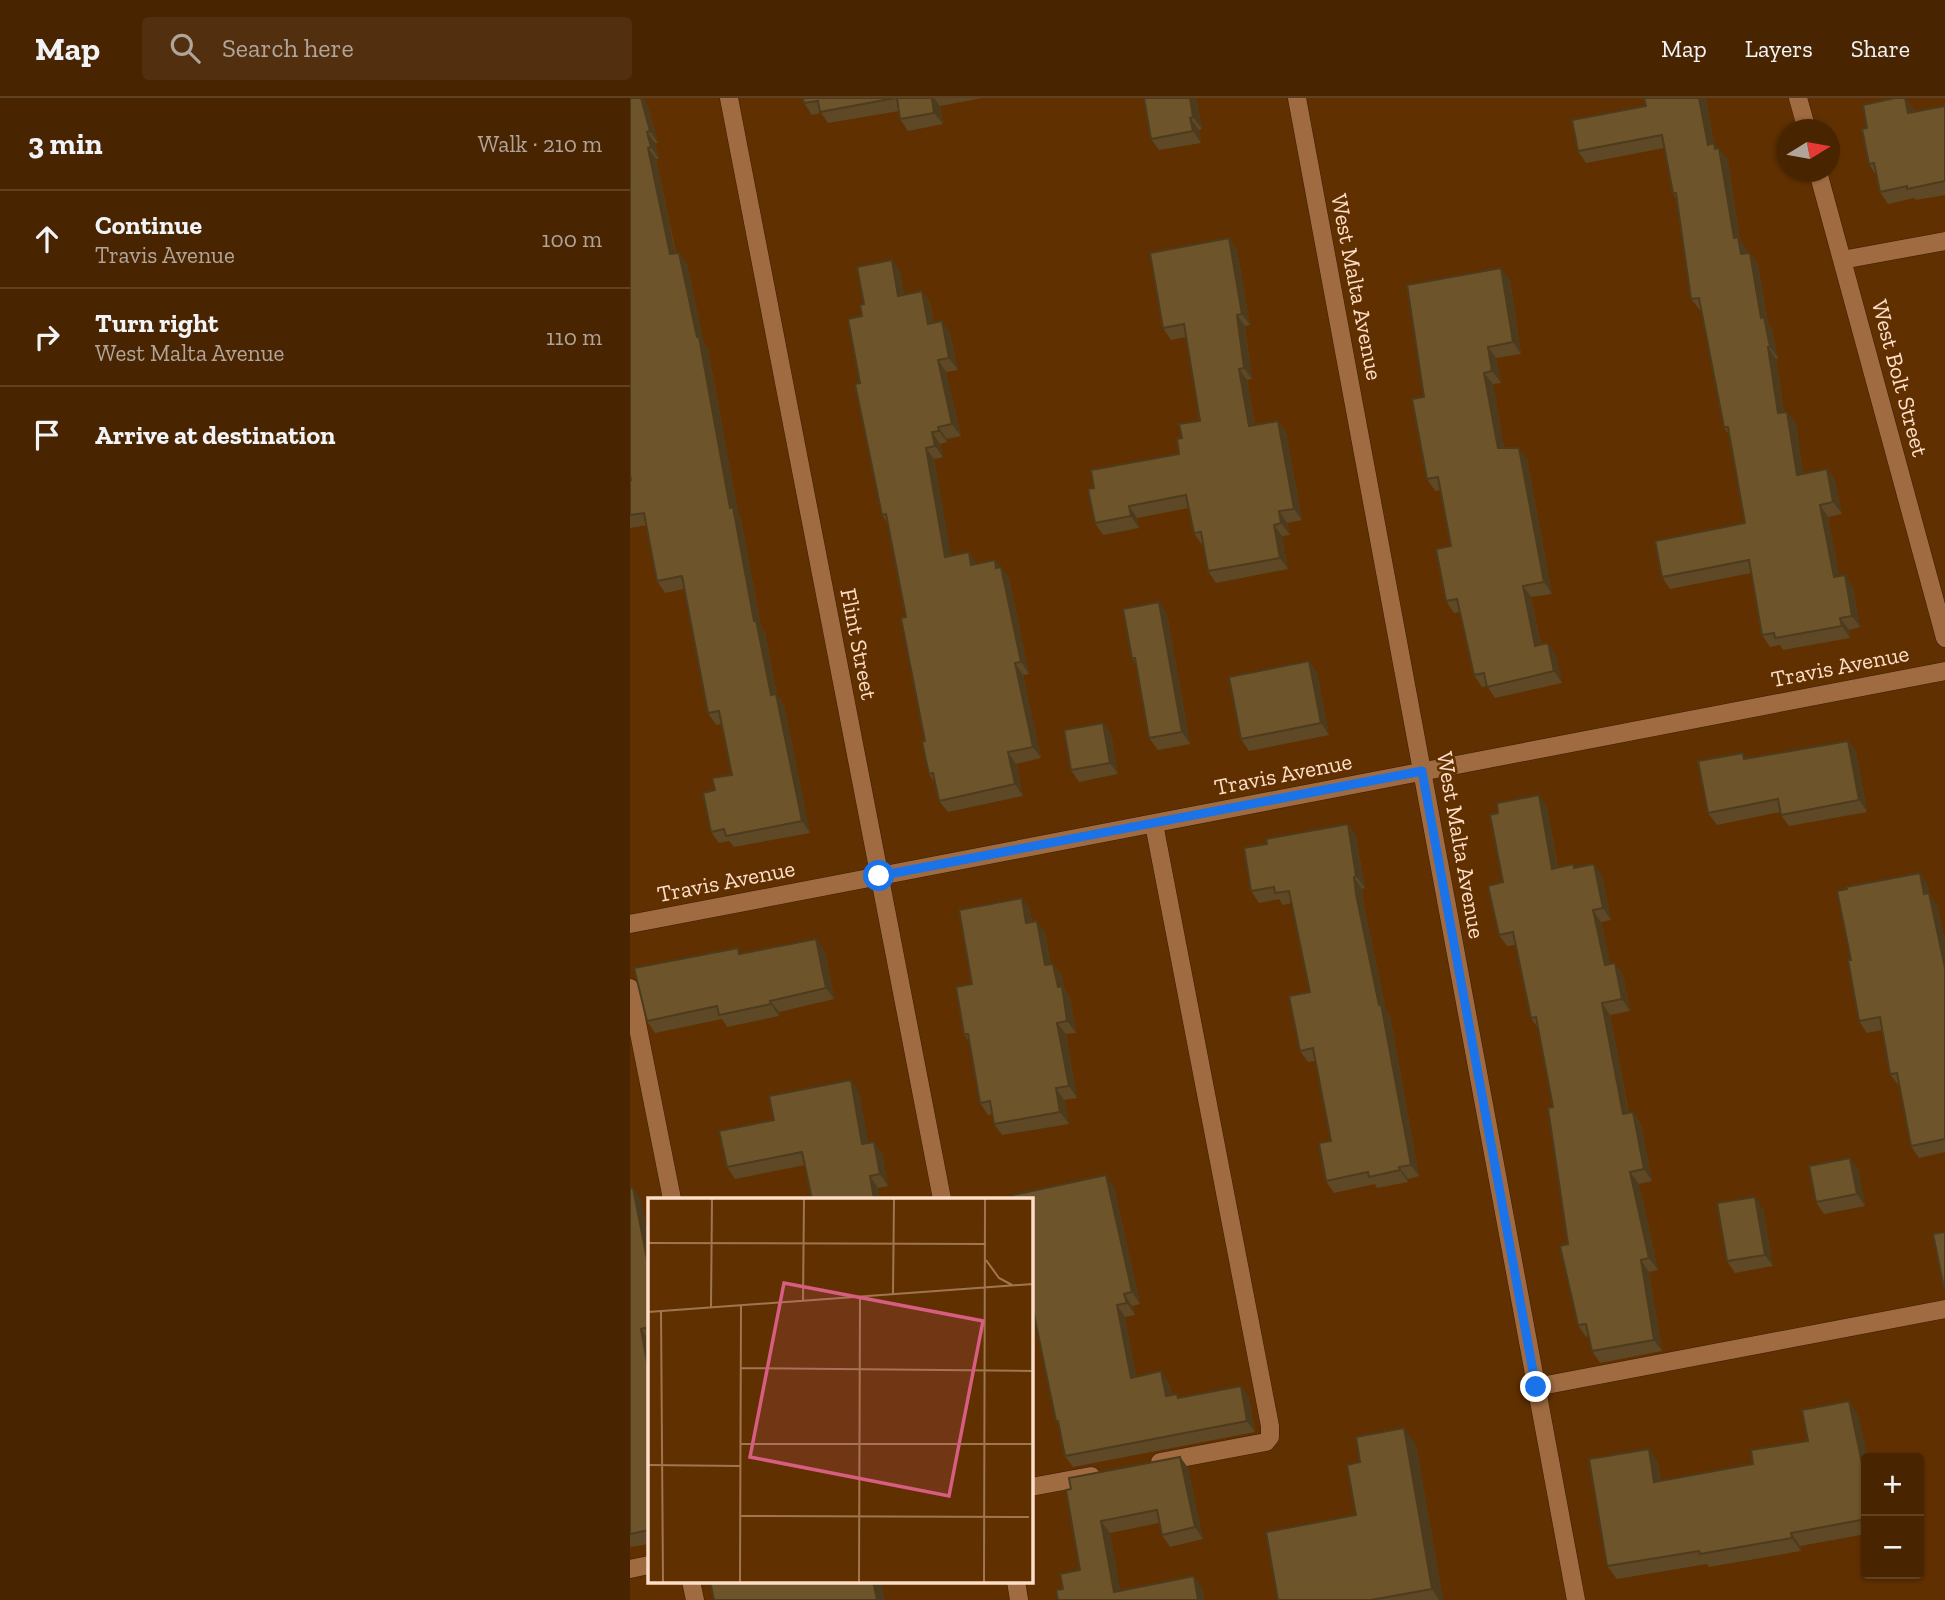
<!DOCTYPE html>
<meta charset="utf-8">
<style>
body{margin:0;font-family:"Zilla Slab",serif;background:#52300f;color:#f1f3f6}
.controls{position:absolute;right:21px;bottom:21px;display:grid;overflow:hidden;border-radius:7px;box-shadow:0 2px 5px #0004}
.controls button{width:63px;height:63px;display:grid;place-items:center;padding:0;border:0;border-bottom:2px solid #604122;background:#482400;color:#f1f3f6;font:35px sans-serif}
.compass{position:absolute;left:1147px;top:21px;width:63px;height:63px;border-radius:50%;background:#482400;box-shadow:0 2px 5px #0004;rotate:79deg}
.stop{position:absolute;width:21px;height:21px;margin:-16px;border:5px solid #1a73e8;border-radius:50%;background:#fff}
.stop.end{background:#1a73e8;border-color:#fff;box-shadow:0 2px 7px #0008}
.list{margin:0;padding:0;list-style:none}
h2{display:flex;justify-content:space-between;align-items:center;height:91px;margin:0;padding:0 28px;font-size:30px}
h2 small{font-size:23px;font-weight:400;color:#b1a499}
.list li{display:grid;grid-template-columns:46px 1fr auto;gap:21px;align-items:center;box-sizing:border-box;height:98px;padding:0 28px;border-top:2px solid #604122}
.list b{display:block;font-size:26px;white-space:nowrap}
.list p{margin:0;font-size:23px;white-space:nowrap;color:#b1a499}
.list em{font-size:23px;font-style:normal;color:#b1a499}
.icon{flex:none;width:38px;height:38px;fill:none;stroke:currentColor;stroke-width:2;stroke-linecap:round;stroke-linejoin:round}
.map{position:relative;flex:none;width:1315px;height:1502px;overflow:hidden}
header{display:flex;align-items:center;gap:42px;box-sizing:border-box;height:98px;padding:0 35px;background:#482400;border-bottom:2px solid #604122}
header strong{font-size:33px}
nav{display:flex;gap:38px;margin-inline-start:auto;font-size:24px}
.search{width:490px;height:63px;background:#52300f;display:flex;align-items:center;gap:18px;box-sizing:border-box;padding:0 24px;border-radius:7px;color:#b1a499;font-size:26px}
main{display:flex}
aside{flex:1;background:#482400}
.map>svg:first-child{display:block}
</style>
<header>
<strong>Map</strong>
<div class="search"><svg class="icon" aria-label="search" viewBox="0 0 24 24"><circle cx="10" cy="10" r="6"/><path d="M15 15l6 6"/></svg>Search here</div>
<nav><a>Map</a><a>Layers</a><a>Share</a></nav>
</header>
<main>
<aside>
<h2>3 min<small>Walk · 210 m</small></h2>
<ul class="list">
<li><svg class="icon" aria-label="ahead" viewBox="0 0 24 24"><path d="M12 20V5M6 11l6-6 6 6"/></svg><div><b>Continue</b><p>Travis Avenue</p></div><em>100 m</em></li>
<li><svg class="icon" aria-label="right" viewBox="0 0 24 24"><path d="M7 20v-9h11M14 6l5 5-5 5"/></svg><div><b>Turn right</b><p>West Malta Avenue</p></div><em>110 m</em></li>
<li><svg class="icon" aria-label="arrive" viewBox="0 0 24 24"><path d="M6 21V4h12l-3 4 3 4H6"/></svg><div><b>Arrive at destination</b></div></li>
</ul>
</aside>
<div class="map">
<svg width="1315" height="1502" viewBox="0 0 1315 1502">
<rect width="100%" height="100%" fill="#603000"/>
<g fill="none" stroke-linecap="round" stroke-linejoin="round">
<g stroke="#381e07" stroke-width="19">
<path id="minor" d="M99 0 312 1101
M667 0 946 1502
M1168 0 1177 32
M1188 74 1315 540
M1212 162 1315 143
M524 726 640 1328V1339L636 1344 530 1364
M0 826 1315 573
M0 890 42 1101
M906 1289 1315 1211
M401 1389 461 1378
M0 1471 19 1467
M61 1483 65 1502
M386 1483 389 1502"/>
</g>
<use href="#minor" stroke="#a06b41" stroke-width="18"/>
</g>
<path fill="#5f4825" d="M173 0H352L310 8 313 26 278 33 270 21 269 13 198 25 191 15 182 17 174 5Z
M566 0 572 31 569 32 571 45 529 52 521 41Z
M1014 0H1076L1084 46 1098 62 1110 142 1116 151 1117 155H1120L1128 167 1138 225 1142 231 1148 260 1146 261 1154 314H1157L1166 325 1173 376 1197 371 1205 383 1212 416 1198 419 1209 478 1223 489 1230 529 1219 532 1220 540 1153 552 1150 547 1140 549 1132 537 1121 475 1040 491 1032 479 1115 425 1099 337 1094 329 1071 212H1070L1061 201 1046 101 1043 95 1034 50 956 65 948 53 1016 8Z
M17 6 28 45H25L29 61H26L46 155 57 166 74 246 78 251 108 415 111 421 131 529 135 534 147 597 154 607 180 735 104 749 99 743 89 745 81 734 85 692 102 677 92 626 86 627 78 615 54 491 35 495 27 483 17 427 0 430V382H1Z
M1315 8V97L1286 102 1284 100 1258 106 1250 94 1246 77 1239 66 1237 30 1283 10 1284 14Z
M599 140 607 152 620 227 615 228 622 281 617 282 625 327 648 323 656 335 672 422 657 425 660 437 652 438 658 471 586 485 578 473 573 447H572L564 435 559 410 507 420 509 430 473 437 465 425 549 356 552 340 570 323 556 239 541 242 533 230Z
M262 162 270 174 274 197 292 193 300 205 304 225 320 235 328 272 316 274 331 338 317 341V344L310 346 313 359 304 361 321 458 347 466 365 462 379 480 399 576 393 577 411 660 386 666 393 698 318 714 309 703 306 687 299 676 295 643 276 519 257 424 252 417 230 285 232 218Z
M880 182 891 256 866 260 871 285 863 286 874 350 897 361 922 496 901 499 911 547 926 557 932 585 865 600 857 588 852 589 844 577 830 514 824 515 816 503 821 448 811 392 805 393 797 381 794 299Z
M537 516 560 646 528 652 519 640 506 566 502 560Z
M679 563 687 575 699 637 619 653 611 641Z
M473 625 481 636 488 676 449 684 441 672Z
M1218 643 1226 654 1237 714 1159 728 1151 717 1150 714 1087 727 1078 715 1117 661Z
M917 709 928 769 943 766 946 770 972 778 981 822 971 824 980 866 993 877 1000 913 980 917 999 1015 1003 1014 1011 1026 1022 1083 1009 1086 1028 1172 1019 1174 1032 1253 970 1265 962 1253 959 1238 956 1239 948 1227 923 1009 909 932 901 920 885 847 877 848 869 837 873 784Z
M718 726 726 738 735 790 732 791 734 808 756 913 760 918 789 1078 778 1081V1084L747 1090 745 1086 704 1095 696 1083 701 1043 685 963 678 964 670 953 680 894 662 805 653 807 649 801 629 805 621 793 637 746Z
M1298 787 1300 797 1307 807 1315 843V1054L1289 1060 1281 1048 1269 988 1260 976 1252 932 1237 935 1229 923 1221 862Z
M392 800 400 812 402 823 415 834 421 866H423L431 877 435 892 440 900 446 935 436 936 447 1000 434 1002 439 1026 372 1037 364 1026 362 1016 358 1017 350 1005 339 944 334 936 342 886Z
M195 853 204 901 149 914V918L97 929 92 921 25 935 17 923 112 856Z
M229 994 238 1045 244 1044 252 1055 258 1088 248 1090 250 1101H182L175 1067 105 1081 97 1069 144 1022Z
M1228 1071 1235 1108 1194 1116 1186 1104Z
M484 1089 510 1206 502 1208 505 1217 495 1219 506 1278 531 1273 539 1285 542 1297 547 1296 550 1300 611 1288 619 1300 625 1334 443 1369 435 1358 429 1327 426 1323Z
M0 1090H3L11 1102 19 1142V1446L0 1449Z
M1133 1111 1143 1168 1105 1175 1097 1163Z
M1228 1317 1236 1360V1436L1170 1448 1171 1453 1079 1469 1077 1466 987 1481 977 1468 1019 1351 1028 1365 1031 1383 1123 1366 1178 1343Z
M786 1347 813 1502H648L726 1417 730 1364Z
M550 1359 558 1370 573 1441 540 1449 532 1437 529 1425 480 1435 490 1493 572 1490 574 1502 433 1491 450 1472 441 1391Z"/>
<path fill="#4d3b1e" d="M11 0H13L17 6 28 45 20 33Z
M302 0H304L310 8 313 26 304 15Z
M560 0H566L572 31 563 19Z
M1069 0H1076L1086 58 1078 47Z
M1275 0 1283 10 1286 27 1278 15Z
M560 20 569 32 571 45 563 33Z
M17 34 25 45 29 61 21 49Z
M1084 45 1090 54 1089 50 1098 62 1110 142 1116 151 1119 168 1111 156 1104 140Z
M18 50 26 61 48 168 40 156Z
M599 140 607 152 620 227 612 216Z
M49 155 57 166 74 246 78 251 108 415 111 421 131 529 135 534 147 597 154 607 180 735 172 723 124 523Z
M1120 155 1128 167 1138 225 1142 231 1148 260 1140 249 1131 220Z
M262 162 270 174 276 209 268 198Z
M871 170 880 182 891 256 883 244Z
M292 193 300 205 306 238 298 226Z
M607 217 615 228 622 281 614 270Z
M312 223 320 235 328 272 319 260Z
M858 249 866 260 871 285 862 273Z
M1138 249 1146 261 1156 327 1148 315Z
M308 262 316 274 331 338 322 326Z
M609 271 617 282 627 340 619 328Z
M854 275 863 286 876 362 868 350Z
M1157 314 1166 325 1175 389 1167 377Z
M648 323 656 335 672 422 664 411Z
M308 329 317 341V344L309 333Z
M302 334 310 346 313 359 305 348Z
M296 350 304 361 324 471 315 459Z
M889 350 897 361 922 496 914 484Z
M1197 371 1205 383 1212 416 1203 404Z
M1190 407 1198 419 1212 491 1204 479Z
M499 408 507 420 509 430 501 418Z
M649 413 657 425 660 437 651 425Z
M644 427 652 438 658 471 650 460Z
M339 454 347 466 341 467Z
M365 462 379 480 399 576 391 564Z
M1215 477 1223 489 1230 529 1222 518Z
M893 488 901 499 913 560 905 548Z
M529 504 537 516 560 646 552 634Z
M1210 520 1219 532 1220 540 1212 528Z
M918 545 926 557 932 585 924 573Z
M679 563 687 575 699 637 691 625Z
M385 565 393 577 411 660 403 649Z
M473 625 481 636 488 676 480 665Z
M1218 643 1226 654 1237 714 1229 702Z
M378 654 386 666 393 698 385 686Z
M909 697 917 709 930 783 922 771Z
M718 726 726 738 735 790 726 778Z
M964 766 972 778 981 822 973 810Z
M1290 775 1298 787 1300 797 1307 807 1315 843V870L1294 796Z
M724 779 732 791 734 808 756 913 760 918 789 1078 781 1067 726 796Z
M392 800 400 812 404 836 396 825Z
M963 812 971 824 983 879 975 867Z
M407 823 415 834 424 879 415 867Z
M186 841 195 853 204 901 196 890Z
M985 865 993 877 1000 913 992 901Z
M423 866 431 877 435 892 440 900 446 935 437 923Z
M140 903 149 914V918L141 906Z
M972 905 980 917 1001 1028 993 1016Z
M427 925 436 936 447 1000 439 988Z
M221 982 229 994 241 1058 232 1046Z
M426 990 434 1002 439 1026 430 1014Z
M1003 1014 1011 1026 1022 1083 1014 1071Z
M244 1044 252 1055 258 1088 250 1076Z
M1220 1060 1228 1071 1235 1108 1227 1096Z
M769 1069 778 1081V1084L770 1072Z
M1000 1074 1009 1086 1028 1172 1019 1160Z
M476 1077 484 1089 510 1206 502 1194Z
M240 1078 248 1090 250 1101H244Z
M3 1090 11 1102 19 1142V1171Z
M1125 1099 1133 1111 1143 1168 1135 1157Z
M1011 1162 1019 1174 1032 1253 1024 1242Z
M494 1196 502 1208 505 1217 497 1205Z
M487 1207 495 1219 509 1291 501 1280Z
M11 1231 19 1242V1275Z
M531 1273 539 1285 544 1310 536 1298Z
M611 1288 619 1300 625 1334 617 1323Z
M1219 1303 1228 1317 1238 1360H1236V1384Z
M774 1330 786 1347 813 1502H809L802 1491Z
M1019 1351 1028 1365 1033 1397 1024 1384Z
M550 1359 558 1370 573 1441 565 1429Z
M471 1423 480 1435 492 1502 484 1494Z
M1161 1435 1170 1448 1171 1453 1162 1440Z
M564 1478 572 1490 574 1502H568Z
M243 1483H251L255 1502H247Z"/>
<path fill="#6e542b" stroke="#4d3b1e" stroke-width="2" d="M0 0H11L20 33 17 34 21 49 18 50 40 156 49 155 67 239H69L100 410 103 409 124 523 126 522 141 597 146 596 172 723 96 738 94 731 81 734 73 695 85 692 82 680 102 677 89 613 78 615 52 478 27 483 14 415 0 417V382H1L0 377Z
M173 0H265L190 14 188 3 174 5Z
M267 0H302L304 15 270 21Z
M514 0H560L563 19 560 20 563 33 521 41Z
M1014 0H1069L1078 47 1084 45 1085 51 1089 50 1104 140 1108 139 1111 156 1120 155 1131 220 1134 219 1140 249H1138L1148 315 1157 314 1167 377 1197 371 1203 404 1190 407 1204 479 1215 477 1222 518 1210 520 1212 528 1145 540 1144 535 1132 537 1119 462 1032 479 1025 443 1115 425 1098 329H1094L1069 200 1061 201 1046 95H1043L1032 37 948 53 942 22 1016 8Z
M1265 0H1275L1278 15 1315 8V83L1277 91V88L1250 94 1244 65 1239 66 1232 31 1237 30 1233 7Z
M599 140 612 216 607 217 614 270 609 271 619 328 648 323 664 411 649 413 651 425 644 427 650 460 578 473 571 434 564 435 556 397 499 408 501 418 465 425 458 391 464 390 461 372 549 356 547 341 552 340 549 326 570 323 554 226 533 230 520 155Z
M262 162 268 198 292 193 298 226 312 223 319 260 308 262 322 326 308 329 309 333 302 334 305 348 296 350 315 459 339 454 341 467 365 462 366 470 371 469 391 564 385 565 403 649 378 654 385 686 309 703 303 675 299 676 292 644 295 643 271 520 276 519 256 416 252 417 225 286 230 285 218 221 232 218 230 207 234 206 227 169Z
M871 170 883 244 858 249 862 273 854 275 868 350H889L914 484 893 488 905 548 918 545 924 573 857 589 854 575 844 577 827 501 816 503 806 451 821 448 808 379 797 381 782 301 794 299 777 187Z
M529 504 552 634 519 640 505 560H502L493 511Z
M679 563 691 625 611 641 599 579Z
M473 625 480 665 441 672 434 632Z
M1218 643 1229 702 1151 717 1148 701 1078 715 1068 663 1113 655 1114 661Z
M909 697 922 771 943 766 944 770 964 766 973 810 963 812 975 867 985 865 992 901 972 905 993 1016 1003 1014 1014 1071 1000 1074 1019 1160 1011 1162 1024 1242 962 1253 956 1226 948 1227 930 1148 938 1146 918 1010 923 1009 906 919 901 920 883 834 869 837 858 788 873 784 860 717 868 715 867 705Z
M718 726 726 778 724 779 726 796 749 907 751 906 781 1067 769 1069 770 1072 739 1079 738 1074 696 1083 689 1045 701 1043 683 950 670 953 659 898 680 894 659 793 645 795 644 789 621 793 614 750 637 746 636 741Z
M1290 775 1294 796 1299 795 1315 870V1041L1281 1048 1267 975 1260 976 1250 919 1229 923 1218 862H1221L1207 793 1217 791 1216 789Z
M392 800 396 825 407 823 415 867 423 866 428 889 432 888 437 923 427 925 439 988 426 990 430 1014 364 1026 360 1003 350 1005 338 936H334L326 889 342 886 329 812Z
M186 841 196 890 140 903 141 906 89 917 87 908 17 923 4 870 108 850 109 856Z
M221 982 232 1046 244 1044 250 1076 240 1078 244 1101H182L172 1054 97 1069 89 1033 144 1022 139 998Z
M1220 1060 1227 1096 1186 1104 1179 1068Z
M476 1077 502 1194 494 1196 497 1205 487 1207 501 1280 531 1273 536 1298 547 1296 548 1300 611 1288 617 1323 435 1358 428 1323H426L401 1202V1101H384L383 1097Z
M0 1090H3L19 1171V1229L11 1231 19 1275V1432L0 1436Z
M1125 1099 1135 1157 1097 1163 1087 1105Z
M1315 1134V1190H1314L1303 1136Z
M1219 1303 1236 1384V1421L1161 1435 1162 1440 1070 1456 1069 1453 977 1468 959 1361 1019 1351 1024 1384 1123 1366 1121 1352 1178 1343 1172 1312Z
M774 1330 802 1491 741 1502H648L636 1434 726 1417 717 1367 730 1364 726 1339Z
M550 1359 565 1429 532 1437 527 1412 471 1423 484 1494 564 1478 568 1502H428L426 1492 433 1491 430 1476 450 1472 436 1392 441 1391 439 1380Z
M80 1483H243L247 1502H84Z"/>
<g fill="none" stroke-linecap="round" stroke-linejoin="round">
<path stroke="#1a73e8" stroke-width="9" d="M249 778 792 673 906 1289"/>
</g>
<g text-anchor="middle" stroke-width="5" stroke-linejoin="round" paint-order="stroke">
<g font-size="23" fill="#fddec8" stroke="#603000">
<text transform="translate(727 189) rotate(79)" y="8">West Malta Avenue</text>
<text transform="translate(1270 280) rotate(75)" y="8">West Bolt Street</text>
<text transform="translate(229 546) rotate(79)" y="8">Flint Street</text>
<text transform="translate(1210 568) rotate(-11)" y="8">Travis Avenue</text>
<text transform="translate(653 676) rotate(-11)" y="8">Travis Avenue</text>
<text transform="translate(831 747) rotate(80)" y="8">West Malta Avenue</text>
<text transform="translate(96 783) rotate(-11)" y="8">Travis Avenue</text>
</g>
</g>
<g transform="translate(18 1100)">
<rect width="385" height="385" fill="#603000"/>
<path fill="none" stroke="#9f7650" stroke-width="2" d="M0 45 338 46M338 62 351 80 364 87M245 96 246 1M155 102 156 1M63 109 64 1M13 112 15 384M0 114 385 86M93 170 385 173M92 246H385M0 267 92 268M92 318 381 319M92 384 93 107M211 384 212 98M336 384 337 1"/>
<path fill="#d75d81" fill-opacity="0.15" stroke="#d75d81" stroke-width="3.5" d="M136 85 335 123 301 298 102 259Z"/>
<rect width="385" height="385" fill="none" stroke="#fddec8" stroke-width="3.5"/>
</g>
</svg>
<div class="controls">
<button>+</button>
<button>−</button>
</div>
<svg class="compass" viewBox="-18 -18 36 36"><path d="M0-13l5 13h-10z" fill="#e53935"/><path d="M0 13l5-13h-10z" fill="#b1a499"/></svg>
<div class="stop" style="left:249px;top:778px"></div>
<div class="stop end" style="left:906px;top:1289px"></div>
</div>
</main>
